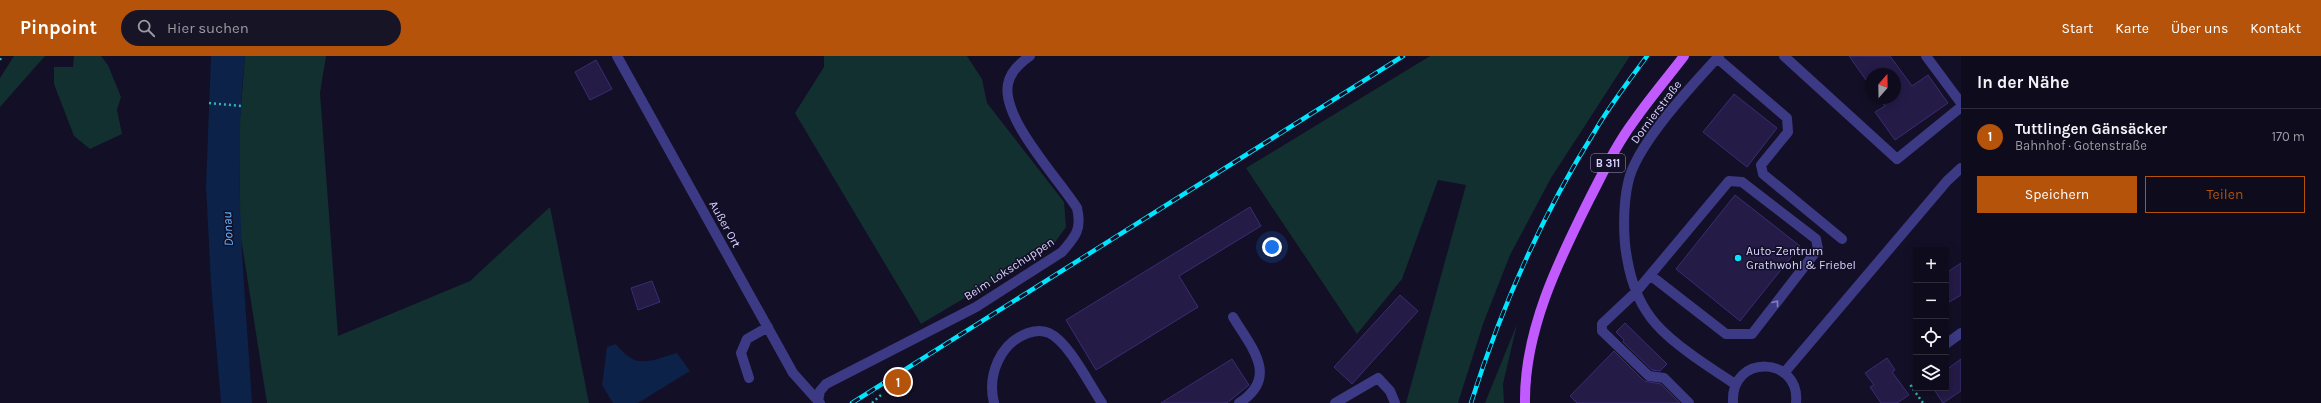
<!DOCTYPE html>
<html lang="de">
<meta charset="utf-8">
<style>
body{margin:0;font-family:Karla,sans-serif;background:#171425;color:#f1f3f6}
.controls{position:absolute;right:12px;bottom:12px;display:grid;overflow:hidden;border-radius:0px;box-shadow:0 2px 10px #0003}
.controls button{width:36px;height:36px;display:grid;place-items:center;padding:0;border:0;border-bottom:1px solid #2e2b3b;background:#0e0b1c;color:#f1f3f6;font:20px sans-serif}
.compass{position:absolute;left:1865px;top:12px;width:36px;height:36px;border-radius:50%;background:#0e0b1c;box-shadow:0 2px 10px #0003;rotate:20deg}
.you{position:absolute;left:1272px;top:191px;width:14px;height:14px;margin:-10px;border:3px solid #fff;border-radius:50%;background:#1a73e8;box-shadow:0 0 0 6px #1a73e833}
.badge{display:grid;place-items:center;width:26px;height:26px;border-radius:50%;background:#b45309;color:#fff;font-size:13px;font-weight:700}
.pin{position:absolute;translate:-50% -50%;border:2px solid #fff;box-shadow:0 1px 4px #0006}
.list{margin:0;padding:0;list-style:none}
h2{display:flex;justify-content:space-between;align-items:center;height:52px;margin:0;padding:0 16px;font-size:17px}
h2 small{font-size:13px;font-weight:400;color:#9b9ba3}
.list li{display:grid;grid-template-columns:26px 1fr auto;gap:12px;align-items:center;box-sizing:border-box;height:56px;padding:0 16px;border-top:1px solid #2e2b3b}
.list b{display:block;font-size:15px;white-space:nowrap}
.list p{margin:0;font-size:13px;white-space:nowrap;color:#9b9ba3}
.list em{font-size:13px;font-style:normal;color:#9b9ba3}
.actions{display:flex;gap:8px;padding:12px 16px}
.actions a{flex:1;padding:9px 0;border:1px solid #b45309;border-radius:0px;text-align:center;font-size:14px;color:#b45309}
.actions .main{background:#b45309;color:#fff}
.icon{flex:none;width:22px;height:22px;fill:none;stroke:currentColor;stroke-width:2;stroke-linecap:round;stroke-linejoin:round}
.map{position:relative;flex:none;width:1961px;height:347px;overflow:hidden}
header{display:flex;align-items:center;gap:24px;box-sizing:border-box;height:56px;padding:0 20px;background:#b45309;color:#fff}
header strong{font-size:19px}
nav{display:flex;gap:22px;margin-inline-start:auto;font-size:14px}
.search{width:280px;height:36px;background:#171425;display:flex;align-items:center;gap:10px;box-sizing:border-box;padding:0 14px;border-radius:22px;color:#9b9ba3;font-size:15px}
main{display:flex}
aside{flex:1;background:#0e0b1c}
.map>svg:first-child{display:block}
</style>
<header>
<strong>Pinpoint</strong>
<div class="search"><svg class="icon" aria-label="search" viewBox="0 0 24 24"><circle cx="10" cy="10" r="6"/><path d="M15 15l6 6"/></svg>Hier suchen</div>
<nav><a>Start</a><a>Karte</a><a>Über uns</a><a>Kontakt</a></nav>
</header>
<main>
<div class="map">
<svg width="1961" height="347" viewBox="0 0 1961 347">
<rect width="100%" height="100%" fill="#130f26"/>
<path fill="#12302f" d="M14 0H45L0 51V22Z
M74 0H101L108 9 121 41 117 54 122 78 90 93 74 80 54 28V11H73Z
M245 0H326L320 37 338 280 470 225 550 151 589 347H267L240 176 239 74Z
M824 0H967L982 23 987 47 1064 146 1066 171 1053 189 921 268 795 57 824 11Z
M1430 0H1630L1551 122 1510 199 1483 268 1458 347H1406L1466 129 1438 124 1402 223 1357 278 1246 112Z
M1517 268 1503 328 1504 347H1485Z"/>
<path fill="#0c2248" d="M211 0H245C232 116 245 231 252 347H221L211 228 206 130Z
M616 288C636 314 649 305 677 297L690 315 638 347H613L602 329 607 291Z"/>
<path fill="#241b47" stroke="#3b2d73" d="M1849 0H1890L1912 30 1928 19 1948 47 1895 84 1875 56 1885 50 1879 42H1895V18H1871V31Z
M596 4 612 33 590 44 575 16Z
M1734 38 1777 72 1747 111 1703 76Z
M1735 139 1800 190 1740 265 1676 213Z
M1250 151 1261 170 1179 220 1198 251 1096 314 1066 264Z
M1961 207V239L1946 248V217Z
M652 225 660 246 638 254 631 232Z
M1400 239 1418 255 1352 328 1334 311Z
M1625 267 1667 308 1660 315 1652 314 1623 286 1624 284 1616 276Z
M1614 295 1644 325 1661 328 1680 347H1577L1570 340Z
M1887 302 1895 314 1892 316 1909 339 1897 347H1881L1870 331 1874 329 1865 317Z
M1232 303 1249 329 1227 347H1161Z
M1961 303V335L1943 347 1933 332H1946V314Z"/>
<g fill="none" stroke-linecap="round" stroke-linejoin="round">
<path stroke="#2fb8b0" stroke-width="2.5" stroke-dasharray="2 3" stroke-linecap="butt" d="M0 4 2 0
M209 47 241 50
M1916 326 1911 330 1923 347
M872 347 882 338"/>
<path stroke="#3d3a85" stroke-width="10" d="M617 0 793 317 820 347
M1719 0C1693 28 1635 90 1628 127 1623 149 1623 181 1627 202 1631 226 1639 249 1656 268 1674 289 1712 313 1735 328
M1784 0 1897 103 1961 51
M1926 0 1961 47
M1717 2 1787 62 1788 76 1761 109 1763 118 1842 183
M1650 219 1726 278H1752L1818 193 1816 183 1742 126 1729 125 1636 236 1602 268V275L1649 320 1664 322 1689 347
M1233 261C1251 291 1280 321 1239 347
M1946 288 1961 277
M1784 317 1947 125 1961 112
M749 322 741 297 747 283 768 271
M818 345 820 335 826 328 976 251 1062 196C1076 180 1082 173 1077 152 1058 122 1001 62 1008 28 1010 16 1020 7 1030 0
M994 347C987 319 1000 287 1028 277 1034 275 1043 274 1049 277 1069 286 1089 328 1102 347
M1335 347 1378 322 1390 335 1395 347
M1733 347C1730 297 1801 300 1796 347"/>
<path stroke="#c25bff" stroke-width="10" d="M1525 347C1524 275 1558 206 1589 144 1603 117 1616 89 1634 65 1650 42 1668 21 1684 0"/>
<g stroke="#00e5ff" stroke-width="4.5">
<path id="rail" d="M852 347 1403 0
M1471 347C1501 252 1542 159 1595 75 1610 49 1629 25 1647 0"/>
</g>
<use href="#rail" stroke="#130f26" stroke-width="3" stroke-dasharray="9" stroke-linecap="butt"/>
</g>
<defs><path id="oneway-chevron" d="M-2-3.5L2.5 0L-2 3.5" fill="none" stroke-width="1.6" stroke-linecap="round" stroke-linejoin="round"/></defs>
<use stroke="#837fbc" href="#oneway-chevron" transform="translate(1776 247) rotate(-52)"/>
<circle fill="#00e5ff" stroke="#130f26" stroke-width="1.5" cx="1738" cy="202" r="4"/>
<g text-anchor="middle" stroke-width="3" stroke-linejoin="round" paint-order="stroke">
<rect fill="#130f26" stroke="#9e99be" stroke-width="1" x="1591" y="98" width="34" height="18" rx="3"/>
<g font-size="11" font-weight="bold" fill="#d9d4ff">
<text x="1608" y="111">B 311</text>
</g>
<g font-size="12" fill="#d9d4ff" stroke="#130f26">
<text transform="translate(1656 56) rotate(-53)" y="4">Dornierstraße</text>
<text transform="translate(725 168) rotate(61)" y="4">Außer Ort</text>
<text transform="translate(1009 213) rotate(-33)" y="4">Beim Lokschuppen</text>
</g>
<g font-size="12" fill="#d9d4ff" stroke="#130f26" text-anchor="start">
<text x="1746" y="199">Auto-Zentrum<tspan x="1746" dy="14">Grathwohl &amp; Friebel</tspan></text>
</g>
<g font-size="13" font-style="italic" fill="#62b6ff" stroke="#130f26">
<text transform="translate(227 173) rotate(-93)" y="5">Donau</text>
</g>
</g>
</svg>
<div class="controls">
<button>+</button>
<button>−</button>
<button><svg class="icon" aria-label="locate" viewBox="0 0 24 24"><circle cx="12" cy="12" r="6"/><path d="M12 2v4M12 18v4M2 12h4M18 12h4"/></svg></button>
<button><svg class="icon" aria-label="layers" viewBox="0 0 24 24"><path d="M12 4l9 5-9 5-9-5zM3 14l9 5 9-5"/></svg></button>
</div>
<svg class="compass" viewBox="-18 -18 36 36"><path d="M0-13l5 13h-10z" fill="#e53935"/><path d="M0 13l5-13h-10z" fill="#9b9ba3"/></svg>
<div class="you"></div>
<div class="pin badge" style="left:898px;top:326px">1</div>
</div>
<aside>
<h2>In der Nähe<small></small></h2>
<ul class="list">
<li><span class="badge">1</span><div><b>Tuttlingen Gänsäcker</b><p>Bahnhof · Gotenstraße</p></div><em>170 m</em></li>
</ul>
<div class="actions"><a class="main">Speichern</a><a>Teilen</a></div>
</aside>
</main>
